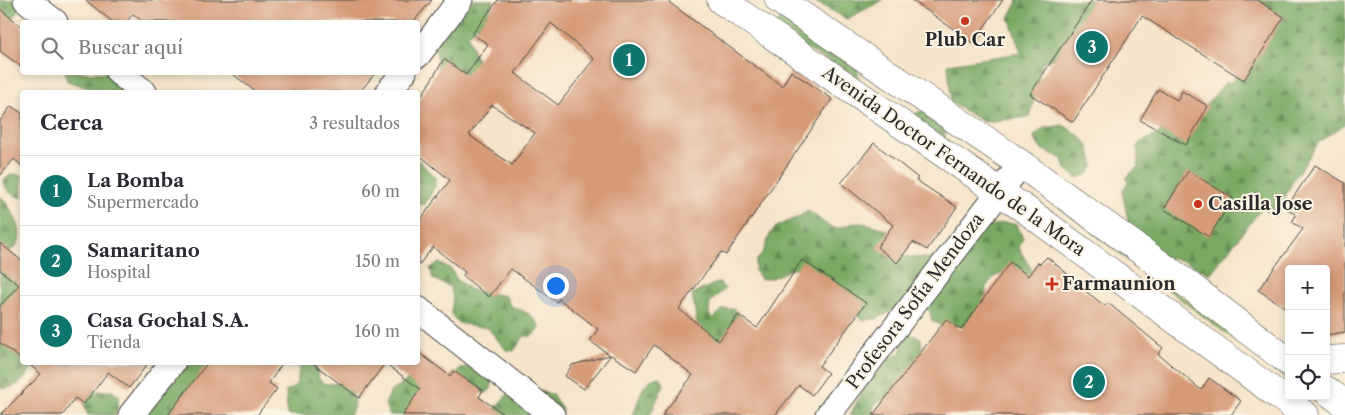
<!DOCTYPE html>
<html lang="es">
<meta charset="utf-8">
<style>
body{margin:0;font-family:"Libre Caslon Text",serif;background:#f2f2f3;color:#2b2b33}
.controls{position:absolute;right:15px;bottom:15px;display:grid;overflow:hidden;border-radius:5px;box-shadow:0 2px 8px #0003}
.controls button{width:45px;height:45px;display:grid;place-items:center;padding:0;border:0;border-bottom:1px solid #e1e1e2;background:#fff;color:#2b2b33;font:25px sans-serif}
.you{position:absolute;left:555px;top:285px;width:18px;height:18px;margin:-12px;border:4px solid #fff;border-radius:50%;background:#1a73e8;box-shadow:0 0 0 8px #1a73e833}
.badge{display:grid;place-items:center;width:32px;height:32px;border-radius:50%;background:#0f766e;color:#fff;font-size:16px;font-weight:700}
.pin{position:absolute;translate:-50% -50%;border:2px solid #fff;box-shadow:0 1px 5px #0006}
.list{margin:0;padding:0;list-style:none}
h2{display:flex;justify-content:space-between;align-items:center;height:65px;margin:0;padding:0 20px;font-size:21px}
h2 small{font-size:16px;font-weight:400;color:#7c7c81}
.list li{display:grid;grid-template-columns:32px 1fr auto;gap:15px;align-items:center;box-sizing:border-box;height:70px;padding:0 20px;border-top:1px solid #e1e1e2}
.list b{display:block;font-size:19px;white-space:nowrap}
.list p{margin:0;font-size:16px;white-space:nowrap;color:#7c7c81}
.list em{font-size:16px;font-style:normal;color:#7c7c81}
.icon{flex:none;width:28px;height:28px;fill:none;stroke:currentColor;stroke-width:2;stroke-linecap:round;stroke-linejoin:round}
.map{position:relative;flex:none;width:1345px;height:415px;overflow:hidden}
.search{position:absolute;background:#fff;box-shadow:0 2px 8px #0003;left:20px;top:20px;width:400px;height:55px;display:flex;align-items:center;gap:12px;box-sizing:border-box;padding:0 18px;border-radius:5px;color:#7c7c81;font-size:19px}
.panel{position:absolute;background:#fff;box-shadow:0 2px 8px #0003;left:20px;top:90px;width:400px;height:275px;border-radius:5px}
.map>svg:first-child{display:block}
</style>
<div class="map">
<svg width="1345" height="415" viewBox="0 0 1345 415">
<defs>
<pattern id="forest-firs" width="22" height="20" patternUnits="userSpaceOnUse" patternTransform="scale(1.25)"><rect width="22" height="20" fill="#79a963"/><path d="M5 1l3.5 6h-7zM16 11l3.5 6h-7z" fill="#638a52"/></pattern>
</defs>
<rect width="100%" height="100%" fill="#fcf5e5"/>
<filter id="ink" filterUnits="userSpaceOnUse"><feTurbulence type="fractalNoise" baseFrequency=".02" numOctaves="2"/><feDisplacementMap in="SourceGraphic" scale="10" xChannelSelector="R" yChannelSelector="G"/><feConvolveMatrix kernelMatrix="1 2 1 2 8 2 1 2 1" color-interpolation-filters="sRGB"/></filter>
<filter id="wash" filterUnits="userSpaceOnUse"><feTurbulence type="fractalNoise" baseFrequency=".0096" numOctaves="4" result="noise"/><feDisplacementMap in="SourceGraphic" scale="20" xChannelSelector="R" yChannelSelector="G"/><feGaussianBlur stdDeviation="1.12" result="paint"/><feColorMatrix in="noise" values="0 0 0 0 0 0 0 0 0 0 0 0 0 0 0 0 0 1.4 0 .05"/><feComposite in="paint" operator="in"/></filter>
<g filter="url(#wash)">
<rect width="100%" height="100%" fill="#f5e4c9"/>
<path fill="#97c371" stroke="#61774e" d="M1041 194 1289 375V381Z"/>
<path fill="url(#forest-firs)" stroke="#526a47" d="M0 0H15L19 10 11 20 0 19Z
M457 0H494L486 16 468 36 478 64 463 84 439 76 435 47Z
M812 0H883L847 19Z
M1018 0H1094L1062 56 1042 62 1030 117 984 122 951 103 948 64 1021 53 1009 18Z
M1259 0H1345V124L1319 142 1293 180 1276 217 1262 208 1210 274 1184 261 1158 256 1129 226 1122 191 1128 182 1126 178 1138 166V144L1200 112 1225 83 1232 82 1252 50 1270 7Z
M782 17 857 61 859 79 772 29Z
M65 72 118 73 132 92H101L67 81Z
M948 108 945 141 908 120 918 112Z
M1063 125C1085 139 1088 140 1094 166L1087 175 1077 178 1066 169 1061 158 1041 149 1033 137 1044 128Z
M418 160 435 177V187L425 204 418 205Z
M12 174 22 175V198C11 194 6 193 4 180Z
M0 195C15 213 36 247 0 254Z
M807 211C818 215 823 225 834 228 839 229 845 226 850 224 863 221 876 226 889 231L896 255C899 256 930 259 933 258 960 252 987 214 1017 225L1023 238 1019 247C1023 260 1034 267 1035 281L1002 273 993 278 986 287V296L971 329 955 325 946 328 932 321 930 312 923 305 897 309 876 319 864 320 843 309 799 267C783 270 777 280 760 279L755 270 756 261C768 250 765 240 773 230 781 222 797 220 807 211Z
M0 257 21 282 14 298 0 305Z
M439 263 451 269 457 280 471 290 506 296 510 306C524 311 534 314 540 328L532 336H524L514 351 506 350 488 328 458 323 451 313 453 298 450 287 433 279 430 268Z
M719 282 725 289 710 302 709 314 713 319 723 309H734L743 318 729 339 736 354 698 330 692 294Z
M22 326V362L29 363 32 367C25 381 16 389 0 388V344Z
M910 334 921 338 922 353 887 397 875 404 872 415H850L868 380 876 375 891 357 902 352V347L899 345 901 338Z
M187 363H219L172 415H145Z
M302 363H315L319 379 325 384 348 383C354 395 357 404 350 415H287L286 391C304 384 294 375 302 363Z
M465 367H475L493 380 491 389 486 393H475L424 415H389L385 404 391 391 408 380 445 378Z
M660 377 664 384 650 415H633C640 399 641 379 660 377Z
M94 391H112L119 396 117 412 114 415H88L84 404Z
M543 391 553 395 562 409 561 415H496L495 408 509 393Z"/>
<g id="blocks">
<path fill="#d59a77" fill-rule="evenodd" d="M85 0H432L413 22H143L133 14 126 22H113Z
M498 0H666L782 86 791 71 832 99 726 255 721 252 679 309 719 341 738 315 757 328 802 260 866 303 819 366 828 373 812 395 799 385 775 415H662L693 375 654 345 636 371 611 355 584 389 565 376 572 365 610 355 590 341 598 329 559 299 557 302 511 269 489 297 463 276 465 272 433 247 418 266V223L450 180 418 154V102L444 59 466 75 488 44 472 34ZM551 23 594 59 558 105 515 73ZM492 105 535 133 512 165 469 135Z
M912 0H1003L973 43Z
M1092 0H1257L1284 17 1244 80 1142 16 1073 122 1030 94Z
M0 9 22 27V67L0 51Z
M230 72H376L360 92H256Z
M1158 89 1177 100 1182 91 1208 106 1186 145 1140 120Z
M11 106 22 113V166L14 159 0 176V121Z
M874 143 918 178 916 180 957 207 927 250 913 242 897 263 877 247 893 225 841 183Z
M1315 165 1345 183V332L1326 335V269H1289V310L1258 290 1303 229 1292 222 1296 215 1286 208Z
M1188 171 1233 198 1209 237 1164 209Z
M0 243 22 261V360L0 343V306L19 285 0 270Z
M1047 257 1076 281 1075 283 1105 306 1108 303 1163 348 1158 354 1201 390 1209 378 1241 401 1231 415H873L946 319 961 330 1010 262 1028 276 1038 262 1040 264Z
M418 352 450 376 453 371 483 390 479 397 505 415H403L420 389 385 363 359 398 311 362H418Z
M26 362H149L129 388 108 372 84 404 75 398 63 415H0L41 374Z
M208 362H283L269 383 277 389 257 415H168Z"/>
</g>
</g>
<g filter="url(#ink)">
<use href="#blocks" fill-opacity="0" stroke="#494743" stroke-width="1"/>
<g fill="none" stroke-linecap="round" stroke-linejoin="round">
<g stroke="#494743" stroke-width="27">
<path id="street" d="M26 0 55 22
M418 55 460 0
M118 72 144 92
M388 92 404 72
M418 309 552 415
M131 415 173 362
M828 415 1021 164"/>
</g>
<g stroke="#494743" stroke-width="29">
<path id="highway" d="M721 0 1026 210 1305 415
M779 0 1021 164 1186 283 1289 362
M1326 360 1345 359
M1326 390 1345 404"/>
</g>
<use href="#street" stroke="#fff" stroke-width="25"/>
<use href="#highway" stroke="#fff" stroke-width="28"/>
</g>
</g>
<g fill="#c8321e" stroke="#fcf5e5" stroke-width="2">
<circle cx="965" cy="21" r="5"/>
<circle cx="1198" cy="204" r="5"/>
<path d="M1049.5 276.5h5v5h5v5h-5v5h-5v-5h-5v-5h5z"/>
</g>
<g text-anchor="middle" stroke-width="4" stroke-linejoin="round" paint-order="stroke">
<g font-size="18" font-weight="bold" fill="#2b2b2b" stroke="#fcf5e5" text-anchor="start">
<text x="965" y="46" text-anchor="middle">Plub Car</text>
<text x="1208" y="210">Casilla Jose</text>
<text x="1062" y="290">Farmaunion</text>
</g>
<g font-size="18" fill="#2b2b2b" stroke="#fcf5e5">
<text transform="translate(954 161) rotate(35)" y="6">Avenida Doctor Fernando de la Mora</text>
<text transform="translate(915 301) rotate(-53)" y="6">Profesora Sofía Mendoza</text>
</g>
</g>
</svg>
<div class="controls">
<button>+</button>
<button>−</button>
<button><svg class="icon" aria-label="locate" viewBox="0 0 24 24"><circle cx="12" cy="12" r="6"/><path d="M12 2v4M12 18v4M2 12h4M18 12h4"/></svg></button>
</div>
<div class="you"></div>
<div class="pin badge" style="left:629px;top:60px">1</div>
<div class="pin badge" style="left:1089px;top:382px">2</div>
<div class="pin badge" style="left:1092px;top:47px">3</div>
<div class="search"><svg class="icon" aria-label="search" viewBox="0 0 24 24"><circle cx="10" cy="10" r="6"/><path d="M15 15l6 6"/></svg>Buscar aquí</div>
<section class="panel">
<h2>Cerca<small>3 resultados</small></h2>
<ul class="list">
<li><span class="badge">1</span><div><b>La Bomba</b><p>Supermercado</p></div><em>60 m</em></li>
<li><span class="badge">2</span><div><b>Samaritano</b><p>Hospital</p></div><em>150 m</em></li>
<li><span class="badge">3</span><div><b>Casa Gochal S.A.</b><p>Tienda</p></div><em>160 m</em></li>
</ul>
</section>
</div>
